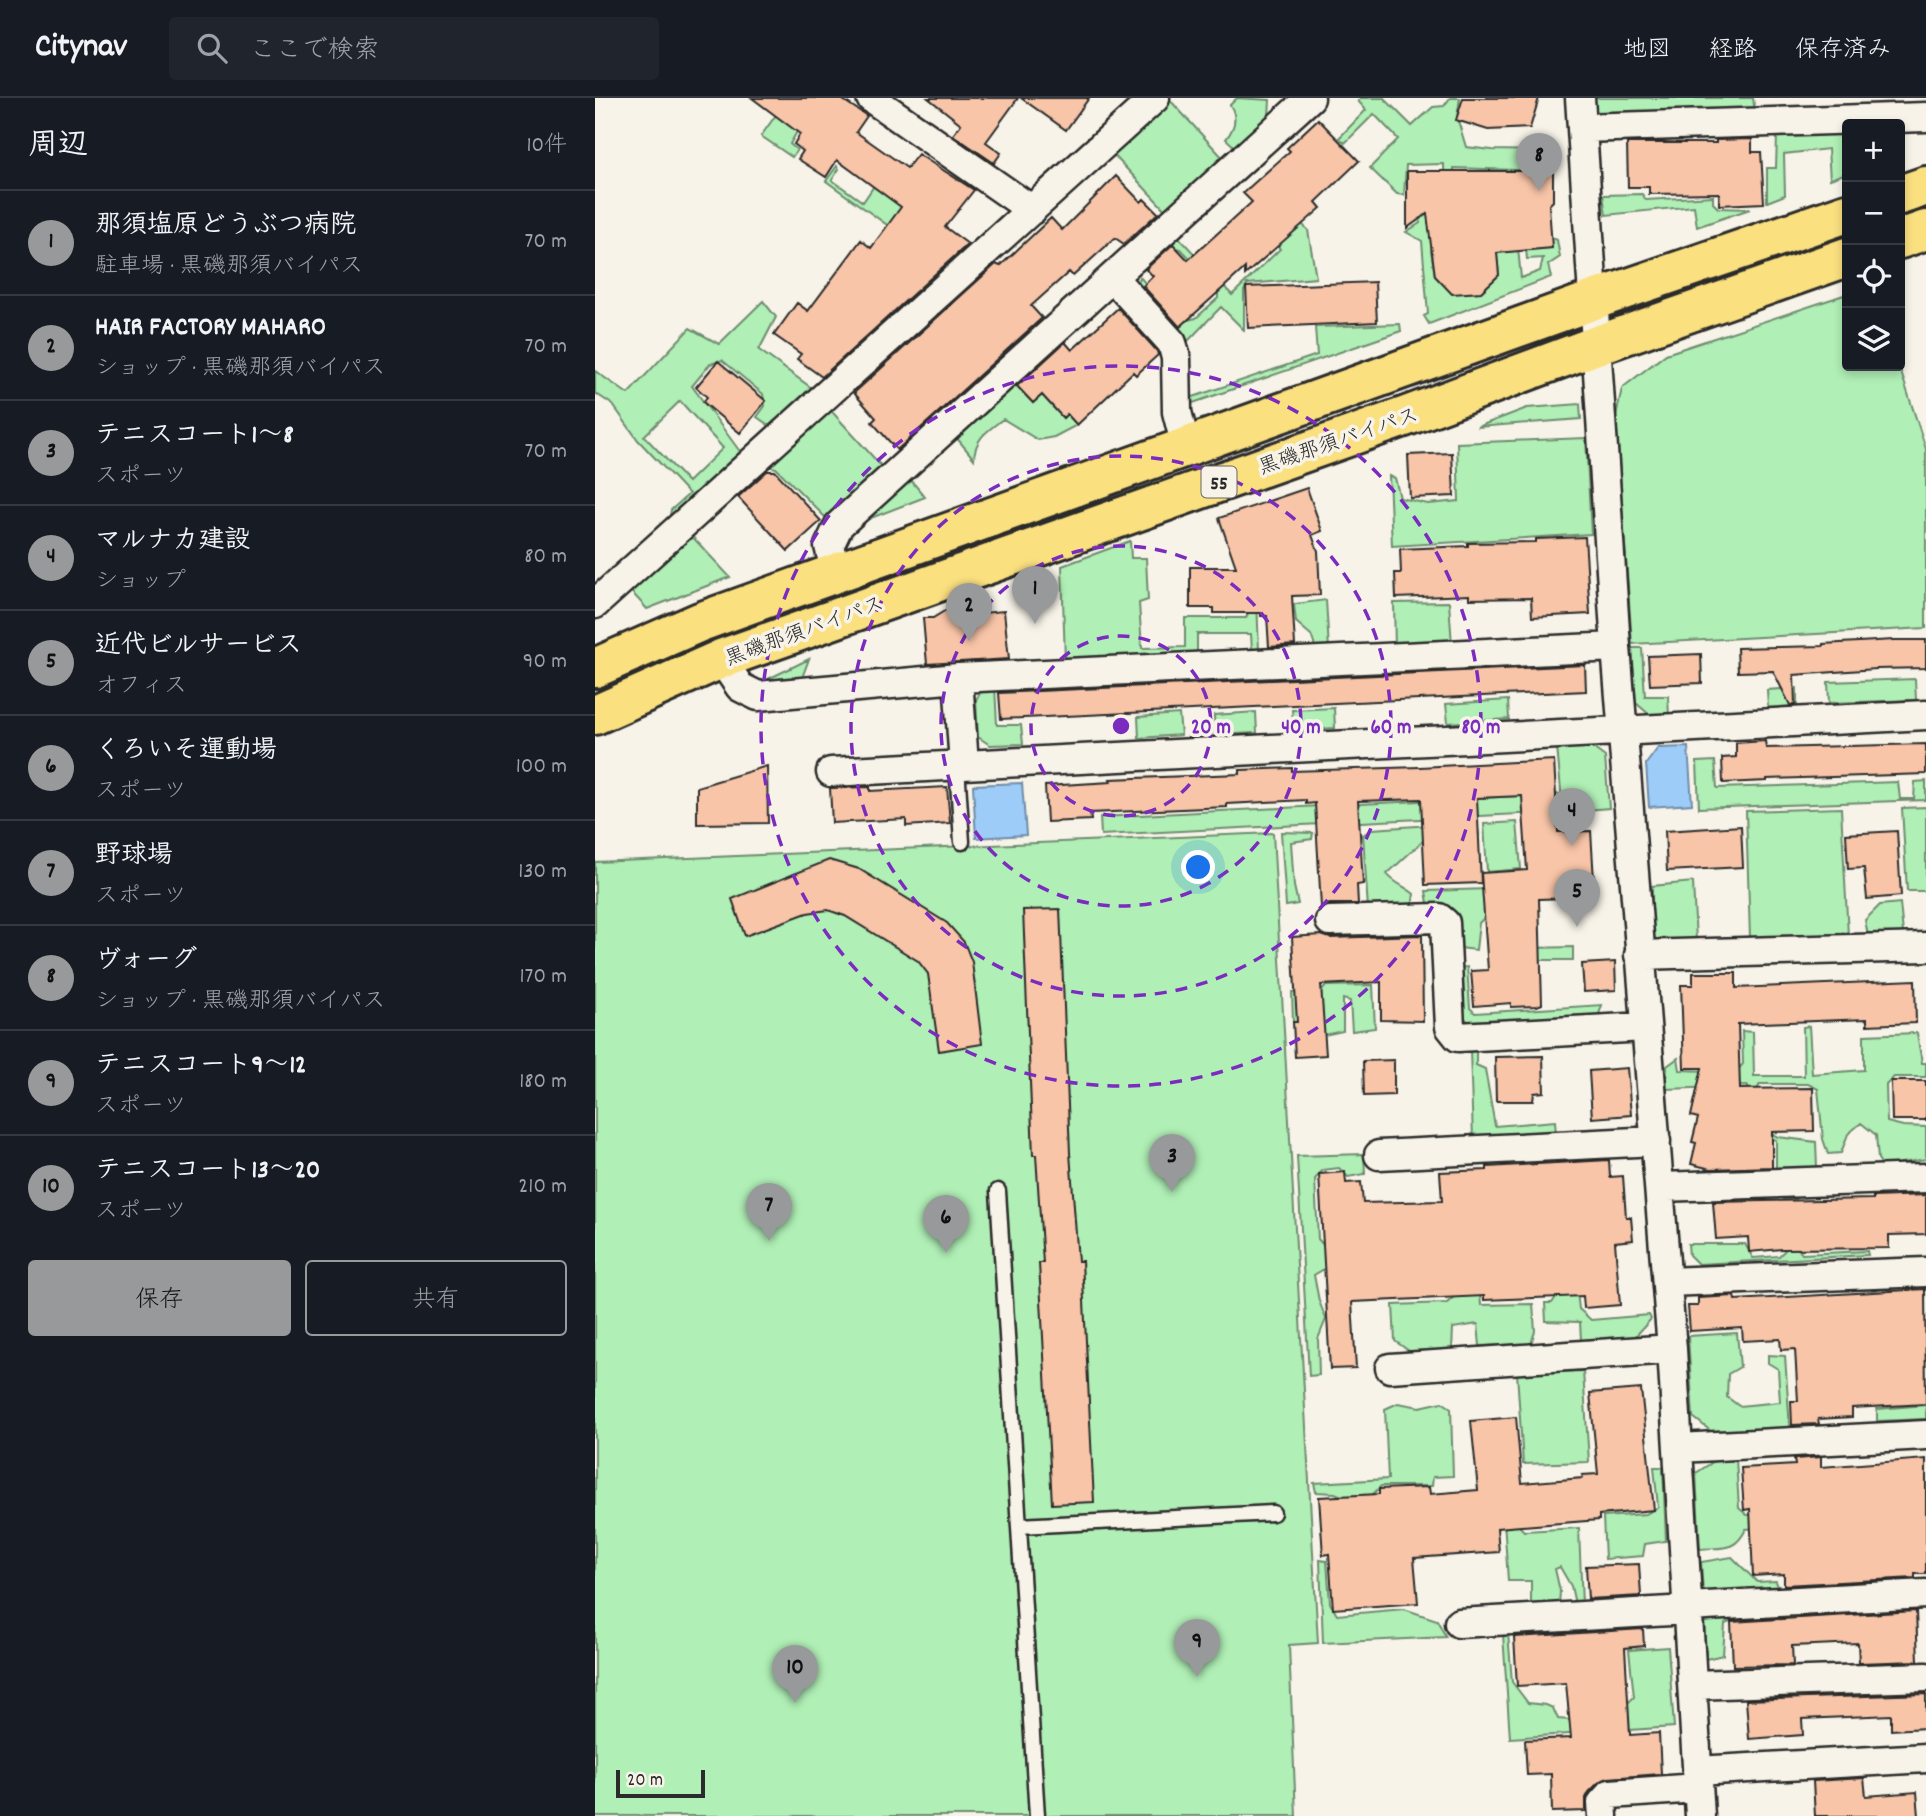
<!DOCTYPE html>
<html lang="ja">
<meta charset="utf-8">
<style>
body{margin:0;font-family:Dekko,"Klee One",sans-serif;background:#20242c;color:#f1f3f6}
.controls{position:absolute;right:21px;top:21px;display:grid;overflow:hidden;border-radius:7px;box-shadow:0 4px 10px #0003}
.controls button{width:63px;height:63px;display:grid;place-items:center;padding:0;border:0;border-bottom:2px solid #363941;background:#171b24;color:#f1f3f6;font:35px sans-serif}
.scale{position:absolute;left:21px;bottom:18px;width:89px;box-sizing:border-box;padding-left:7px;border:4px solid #2b2b2b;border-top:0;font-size:19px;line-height:24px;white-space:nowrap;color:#2b2b2b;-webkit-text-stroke:5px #f7f3e8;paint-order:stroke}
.you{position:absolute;left:604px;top:770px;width:24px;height:24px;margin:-18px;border:5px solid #fff;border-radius:50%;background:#1a73e8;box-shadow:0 0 0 10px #1a73e833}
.badge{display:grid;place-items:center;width:46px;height:46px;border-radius:50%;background:#98999b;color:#111;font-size:23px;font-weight:700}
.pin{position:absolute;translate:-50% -58px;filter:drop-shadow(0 2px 4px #0008)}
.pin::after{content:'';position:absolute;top:37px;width:24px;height:21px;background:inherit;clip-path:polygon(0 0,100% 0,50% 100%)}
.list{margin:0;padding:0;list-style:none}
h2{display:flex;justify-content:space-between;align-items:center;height:91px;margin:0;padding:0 28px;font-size:30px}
h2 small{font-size:23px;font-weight:400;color:#9ea1a6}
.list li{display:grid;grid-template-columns:46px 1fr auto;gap:21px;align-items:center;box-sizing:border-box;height:105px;padding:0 28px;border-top:2px solid #363941}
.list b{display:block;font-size:26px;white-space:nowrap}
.list p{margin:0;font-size:23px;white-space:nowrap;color:#9ea1a6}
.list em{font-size:23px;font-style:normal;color:#9ea1a6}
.actions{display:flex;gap:14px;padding:21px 28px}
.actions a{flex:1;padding:16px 0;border:2px solid #98999b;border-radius:7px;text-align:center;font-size:24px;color:#98999b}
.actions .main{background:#98999b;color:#111}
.icon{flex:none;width:38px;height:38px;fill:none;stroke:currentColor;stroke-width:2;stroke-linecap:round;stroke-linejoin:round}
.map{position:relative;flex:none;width:1331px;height:1718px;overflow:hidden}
header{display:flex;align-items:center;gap:42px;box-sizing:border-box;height:98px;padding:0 35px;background:#171b24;border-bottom:2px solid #363941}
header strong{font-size:33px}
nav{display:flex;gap:38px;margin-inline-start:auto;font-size:24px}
.search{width:490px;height:63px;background:#20242c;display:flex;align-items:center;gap:18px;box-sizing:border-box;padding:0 24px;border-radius:7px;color:#9ea1a6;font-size:26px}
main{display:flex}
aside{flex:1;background:#171b24}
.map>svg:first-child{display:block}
</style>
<header>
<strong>Citynav</strong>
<div class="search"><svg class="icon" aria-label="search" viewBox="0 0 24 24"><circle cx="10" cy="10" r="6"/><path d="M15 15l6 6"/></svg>ここで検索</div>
<nav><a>地図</a><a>経路</a><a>保存済み</a></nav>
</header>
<main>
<aside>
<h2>周辺<small>10件</small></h2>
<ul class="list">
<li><span class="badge">1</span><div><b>那須塩原どうぶつ病院</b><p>駐車場 · 黒磯那須バイパス</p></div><em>70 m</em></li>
<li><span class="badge">2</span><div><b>HAIR FACTORY MAHARO</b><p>ショップ · 黒磯那須バイパス</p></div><em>70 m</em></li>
<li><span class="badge">3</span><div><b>テニスコート1～8</b><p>スポーツ</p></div><em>70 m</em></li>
<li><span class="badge">4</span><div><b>マルナカ建設</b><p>ショップ</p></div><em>80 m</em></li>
<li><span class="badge">5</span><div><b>近代ビルサービス</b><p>オフィス</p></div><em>90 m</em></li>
<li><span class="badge">6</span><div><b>くろいそ運動場</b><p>スポーツ</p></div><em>100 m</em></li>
<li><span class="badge">7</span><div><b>野球場</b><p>スポーツ</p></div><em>130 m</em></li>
<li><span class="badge">8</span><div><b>ヴォーグ</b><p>ショップ · 黒磯那須バイパス</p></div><em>170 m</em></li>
<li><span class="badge">9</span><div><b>テニスコート9～12</b><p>スポーツ</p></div><em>180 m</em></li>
<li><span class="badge">10</span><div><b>テニスコート13～20</b><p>スポーツ</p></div><em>210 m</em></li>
</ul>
<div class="actions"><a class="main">保存</a><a>共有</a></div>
</aside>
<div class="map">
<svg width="1331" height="1718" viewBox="0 0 1331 1718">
<rect width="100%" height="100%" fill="#f7f3e8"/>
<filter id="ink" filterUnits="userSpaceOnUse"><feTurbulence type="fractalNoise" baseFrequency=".0143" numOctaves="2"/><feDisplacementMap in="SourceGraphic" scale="14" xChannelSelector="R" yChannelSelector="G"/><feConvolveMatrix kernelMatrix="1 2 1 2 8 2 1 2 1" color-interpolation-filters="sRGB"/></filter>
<g filter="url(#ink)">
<path fill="#b0efb6" stroke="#6e8d70" stroke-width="2" fill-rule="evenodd" d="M193 0 203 32 195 46 202 52 197 59 166 38Z
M642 0 675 2 674 18 642 51 631 41C640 30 643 19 635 7Z
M766 0H789L817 28 838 9 849 8 855 0H865L862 19 871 49 897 52 961 53 958 73 859 70 858 103 921 130 926 180 945 173 948 160 932 161 931 151 956 150V139L962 142 965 159 953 167 956 179 834 226 829 218 833 216 827 143 811 134 825 125 822 114 850 112 849 66 811 67 809 97 802 96 775 70 803 41 779 16 750 45 744 40 771 12 763 3ZM856 132 901 147 904 177 886 194 857 195 840 178 836 152Z
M999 0H1158L1160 14 1000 18Z
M574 1 629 61 572 114 515 53Z
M1251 34 1249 76 1235 81 1233 51 1189 56 1190 97 1172 104V70H1181L1182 37Z
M242 68 244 71 237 82 268 104 281 85 348 134 334 157 231 83Z
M1047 96 1051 102 1118 98V105L1123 110 1155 111 1102 129 1099 108 1011 117 1008 97Z
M698 117 713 132 721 180 652 186 649 193V232L626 209 592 244 543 186 545 179 569 207 593 222 601 220 623 200V190L586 151 577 149 552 173 548 170 580 135 637 197 685 151 675 139Z
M1252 196V268H1304L1331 351V530L1037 546 1021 318 1027 290 1071 256Z
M168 203 181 219 164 252 218 291 179 331 162 319 170 308 168 296 127 262 115 266 97 288 149 359 84 419 75 417 76 412 94 396 43 342 18 307 0 295V273L33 296 95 230 124 246ZM85 303 128 350 93 384 49 338Z
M805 226 806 233 592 307V301L722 257 720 229Z
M416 282 438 305 447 297 468 320 472 316 482 327 459 339 443 342 408 321C392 333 380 340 379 361L361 339 315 381 330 399 263 425Z
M985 306 986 321 882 329 932 310Z
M231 307 288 370 232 421 181 370 172 368Z
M991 340 996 436 797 448 794 378 800 380 805 400 833 406 864 403 862 345Z
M92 433 135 479 52 511 32 489Z
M535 443 536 460H551L553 502 544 505 547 550 590 549V520H651L653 515V475H661L664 553 657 552 656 536H602V557L470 563 467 468Z
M731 502 734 551H721L716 537 701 524 699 506Z
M854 504 857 547 800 549 799 505Z
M1037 550H1047L1050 598H1073L1074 619 1056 618 1041 605Z
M214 561 205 585 167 584Z
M1320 581 1321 602 1234 605 1233 584Z
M400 588 402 627H426L428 646 395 647 383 639 381 602 388 590Z
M1202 590V608L1173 610 1172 592Z
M913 602 914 621 853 625 851 606Z
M739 610 740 630 699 633 697 612Z
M661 614 662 635 620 637 619 617Z
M584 616 586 637 544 640 543 619Z
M994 647 1010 659 1014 710 968 714 962 649Z
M1120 663 1122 690 1303 684 1305 701H1319L1320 684 1331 683V702L1104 710 1102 664Z
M964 696V714L506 737 505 719Z
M1331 709V793H1312L1307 710Z
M1246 710 1253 837 1155 840 1151 713Z
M882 724 884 737 832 739 792 776C800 786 810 788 819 796L817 810 773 811 768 737 777 731Z
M922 724 926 771 892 774 889 726Z
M686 734 718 735 717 741 696 744 699 788 703 806 691 808Z
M678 735 723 1545 694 1547 701 1718H0V764Z
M1098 784 1101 843 1065 845 1057 838V788Z
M894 791 896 813 884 825 881 852 865 850 862 817 847 811H834L831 793Z
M1305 805 1308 835 1273 838 1270 822 1285 807Z
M978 849V862H935V850Z
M872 869 875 910 880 915 1007 907 1002 922 877 928 866 916 864 870Z
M778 887 780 930 757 933 755 903 748 901V933L729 937 728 923 698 924 697 894H726L731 888Z
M1214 928 1217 976 1269 972V937L1322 935 1327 965H1331V979H1299L1291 987 1292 1024 1308 1028 1331 1029V1061L1288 1068 1283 1061 1281 1037 1266 1025 1253 1036 1246 1055 1233 1056 1228 1041 1223 991 1213 986H1165L1159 997 1162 1029 1183 1039 1221 1044 1222 1070H1181V1042L1154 1034 1153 988 1071 991 1072 968 1083 960 1085 972 1141 974 1148 966 1147 933 1158 934 1159 978H1209L1208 929Z
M875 952H881V967L890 971 900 1028 960 1023 961 1037 878 1041Z
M769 1056 770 1076 753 1079 744 1070 728 1072 720 1081 723 1141 730 1149 734 1168 719 1177 724 1203 731 1221 723 1241 724 1277 714 1278 702 1058Z
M1188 1101H1201V1148L1207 1156 1272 1153 1273 1157 1103 1166 1094 1157 1093 1146H1150L1158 1160 1184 1158 1191 1151Z
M1006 1136 1008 1153 991 1156 979 1167 984 1211 996 1222 1054 1217 1056 1221 1038 1241 986 1242 985 1224 951 1223 950 1205H957L961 1199 960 1162 949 1153 891 1156 882 1167 886 1207 938 1206 940 1233 936 1246 885 1248 883 1226 858 1230 857 1252 814 1253 800 1243 798 1207 852 1205 861 1197 859 1167 852 1160 836 1159V1145Z
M1142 1235 1145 1269 1133 1276 1132 1299 1144 1308 1185 1304 1183 1271 1173 1265V1257L1190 1258 1195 1331 1117 1334 1098 1319 1093 1238Z
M988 1273 994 1364 928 1366 922 1275Z
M847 1304 856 1310 858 1378 838 1379 837 1388H786L778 1396 780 1412 740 1395 721 1394 719 1385 793 1381 790 1311 803 1305 825 1309Z
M1331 1307V1321L1282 1323V1311Z
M1141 1361 1144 1410 1152 1417 1188 1415 1189 1428 1151 1431C1140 1454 1128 1449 1105 1451L1101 1375 1121 1362Z
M1059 1369H1068L1071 1443 1050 1446 1048 1458 1010 1461 1008 1419 1051 1416 1063 1409Z
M907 1391 919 1423 929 1433 984 1430 987 1507 980 1506 976 1488 965 1469 960 1471 965 1493 964 1507 936 1508V1483H913Z
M1137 1459 1162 1484 1181 1483 1184 1492 1108 1497 1106 1464Z
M725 1462 732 1463 735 1505 742 1517 809 1511 842 1522 851 1539 728 1545Z
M1184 1514V1520L1135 1524 1130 1526 1128 1557 1111 1561 1109 1518Z
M913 1535 917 1584 933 1605 951 1607 958 1610 963 1621 987 1623 1029 1609 1039 1599 1034 1552 1073 1549 1079 1629 915 1640 908 1536Z"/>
<path fill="#9dccf9" stroke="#6f8ca7" stroke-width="2" d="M1093 649 1097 706 1054 709 1051 666 1063 650Z
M427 685 431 737 381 740 378 687Z"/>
<path fill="#f8c5a8" stroke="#2b2b2b" stroke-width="2" d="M157 0H245L272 18 261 34 312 70 323 56 379 92 350 129 373 146 227 279 202 261 206 256 179 237 202 205 213 213 266 142 276 150 306 109 242 62 231 79 203 61 208 53 199 46 205 36Z
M333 0H423L391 44 406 55 399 65 358 37 366 26Z
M426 0H494L471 32Z
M868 0H944L935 30 893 32 861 22Z
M723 21 764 63 721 104 726 110 650 177V170L585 229 548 188 558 178 551 171 578 146 593 162 657 104 648 95 695 53 692 50Z
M1157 41V54H1166L1169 105 1124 107V95L1054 96V89H1033L1032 45H1121V42Z
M812 73H958V103L954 107 957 150 902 155 904 177 886 194 857 196 840 178 832 116 812 130Z
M521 78 546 104 549 101 563 115 529 146 520 140 478 178 474 174 436 208 447 220 302 352 277 324 281 320 259 295 401 166 405 168 456 120 467 132Z
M780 184 782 224 653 230 651 189Z
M523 210 562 253 563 257 541 277 538 274 482 327 472 316 468 320 447 297 438 305 422 288 470 244 477 252Z
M123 263 171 303 145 335 108 304 112 299 101 289Z
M857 355 859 398 815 400 813 357Z
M172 373H180L226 423 193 453 143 399Z
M712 390 727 433 717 437 723 453 725 497 697 498 700 547 674 549 672 518H666V515H619V510H595V469H641L624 420Z
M990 439 995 516 937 519 936 500 874 501V497L801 500 800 475H806L805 451 873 448V445L941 444V441Z
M351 512 364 517 409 513 414 561 332 566 328 520H338Z
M1299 542H1331V570L1281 571 1199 577 1200 607H1195L1178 573 1143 574 1142 550 1228 548V546Z
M1106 556 1107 585 1055 587 1053 558Z
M990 567 991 593 406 621 404 595Z
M1170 643 1171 650 1331 646V676L1172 681V683L1128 685 1127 660 1141 659V645Z
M959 662 963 734 996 733 1000 799 944 801 947 906 942 908 916 909V905L879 908 876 873 893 872 886 775 932 772 927 698 882 700 886 785 830 787 826 701 763 703 768 786 762 787 763 806H735L726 809 720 705 711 706V702L632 706V709L495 715 496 722 452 724 450 688 516 684 515 681 645 676V672L697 670V673L825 669Z
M172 668 173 725 102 726V689Z
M275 689V693L352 689 355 725 311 728V721L237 725 235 690Z
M1146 728 1148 769 1072 773 1070 733Z
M1302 733 1306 798 1272 801 1269 770 1253 771 1251 736Z
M234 762 264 771 352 825 369 844 377 864 387 946 344 953 333 876 323 863 250 818 233 812 212 815 150 838 137 801Z
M465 811 475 1055 483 1163H487L499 1404 457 1406 444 1165H448L441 1057H438L428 812Z
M726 837 735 840 827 837 828 923 786 922V884L726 887 731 957 700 959 698 924H702L697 839Z
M1020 864 1021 892 989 894 987 866Z
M1098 875H1141V890L1320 882 1321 925 1272 927V921L1143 926 1145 991 1218 990 1219 1033 1177 1034V1069L1116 1071 1096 1066 1101 1045 1097 1044 1103 1020 1096 1018 1107 970H1089L1086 887H1098Z
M948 958 949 994 939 995 938 1003H901L900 959Z
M799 962V997L769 998 768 963Z
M1032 970 1036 1017 997 1020 994 973Z
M1296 983H1331V1022H1297Z
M1014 1062 1015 1079 1028 1078 1031 1119H1036L1038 1142 1020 1144 1025 1207 989 1210 988 1198 889 1202V1198L757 1204 761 1270 735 1271 724 1076 750 1074 751 1085 766 1084 768 1105 847 1103 845 1074 892 1072V1069Z
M1331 1097V1136L1294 1137V1150L1187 1151 1154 1154 1153 1139 1121 1141 1118 1104 1278 1101V1099Z
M1330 1191 1331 1306 1257 1310V1319L1223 1321 1224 1326 1197 1327 1196 1303H1203L1200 1251 1186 1252 1185 1241 1148 1243 1147 1230 1095 1233 1093 1208H1103V1200L1139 1198 1140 1202Z
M1046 1291 1059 1412 1004 1417V1422L902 1430 904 1454 819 1460 823 1505 738 1511 734 1456 728 1457 724 1399 784 1396V1391L834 1389 835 1396 883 1392 876 1323 921 1319 927 1385 988 1380 987 1377 1003 1376 995 1295Z
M1226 1359V1369L1331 1361V1476H1320V1480L1189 1487V1476L1158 1478 1155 1411 1149 1412 1146 1370 1200 1367 1199 1361Z
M1044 1466 1046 1498 993 1501 991 1468Z
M1321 1513 1323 1563 1264 1565 1263 1545 1197 1548 1198 1567 1138 1568 1136 1524Z
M1048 1531 1049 1548 1030 1550 1035 1637 1064 1635 1066 1676 1013 1680 1003 1685 994 1694 991 1700V1713L957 1714 956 1676 932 1677 930 1642 976 1640 971 1585 922 1588 919 1539Z
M1331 1596V1630L1296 1632V1617L1207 1621 1208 1637 1154 1641 1151 1602Z
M1269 1680 1271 1698 1322 1694 1324 1718H1220L1218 1683Z"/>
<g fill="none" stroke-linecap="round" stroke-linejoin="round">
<g stroke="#2b2b2b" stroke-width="19">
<path id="lane" d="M362 668 367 744
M403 1093 442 1718
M424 1428 678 1415"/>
</g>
<g stroke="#2b2b2b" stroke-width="33">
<path id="street" d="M276 0 437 112
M985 0 1021 549 1077 1251 1105 1718
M987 30 1331 19
M518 180 577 245 581 260 582 314 591 349
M241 475 234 448 244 427 715 0
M0 506 560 0
M126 561 145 589 163 598 363 580 1021 549
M363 580 369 667
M236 674 1331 617
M735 823 844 820 850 825 855 929 863 939 1051 929
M1044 857 1331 849
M784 1057 1061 1043
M1065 1089 1331 1080
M1072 1184 1331 1174
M795 1270 1077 1251
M1084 1350 1331 1337
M1093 1509 1331 1496
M864 1525 1093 1512
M1098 1587 1331 1579
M1102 1673 1331 1660
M1008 1718 1007 1705 1015 1696 1103 1690"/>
</g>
<g stroke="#2b2b2b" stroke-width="44">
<path id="primary" d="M1305 97 1331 88
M1305 141 1331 132
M0 570 105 524 999 202 1252 115
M0 617 126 561 809 319 1002 247 1252 159"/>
</g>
<use href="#lane" stroke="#f7f3e8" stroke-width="14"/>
<use href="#street" stroke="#f7f3e8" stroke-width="28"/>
<use href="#primary" stroke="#fbe080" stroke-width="38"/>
</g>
</g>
<g fill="none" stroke="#7b2cbf" stroke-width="3.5" stroke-dasharray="12 9">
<circle cx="526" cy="628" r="90"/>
<circle cx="526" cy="628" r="180"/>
<circle cx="526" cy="628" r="270"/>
<circle cx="526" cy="628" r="360"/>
</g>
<g text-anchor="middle" stroke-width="7" stroke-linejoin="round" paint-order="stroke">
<rect fill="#f7f3e8" stroke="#686764" stroke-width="2" x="606.5" y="368.5" width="35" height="31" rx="5"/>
<g font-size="19" font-weight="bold" fill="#2b2b2b">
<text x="624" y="391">55</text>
</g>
<g font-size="21" fill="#2b2b2b" stroke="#f7f3e8">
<text transform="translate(743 342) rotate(-19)" y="7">黒磯那須バイパス</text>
<text transform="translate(209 532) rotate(-20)" y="7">黒磯那須バイパス</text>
</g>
</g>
<circle cx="526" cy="628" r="10" fill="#7b2cbf" stroke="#f7f3e8" stroke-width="3.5"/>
<g font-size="21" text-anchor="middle" font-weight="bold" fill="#7b2cbf" stroke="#f7f3e8" stroke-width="7" stroke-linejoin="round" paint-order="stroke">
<text x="616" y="635">20 m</text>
<text x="706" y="635">40 m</text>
<text x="796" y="635">60 m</text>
<text x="886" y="635">80 m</text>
</g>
</svg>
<div class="controls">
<button>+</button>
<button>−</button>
<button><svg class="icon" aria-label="locate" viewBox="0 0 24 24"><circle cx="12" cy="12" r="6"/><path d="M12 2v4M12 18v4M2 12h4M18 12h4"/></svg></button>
<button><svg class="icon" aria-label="layers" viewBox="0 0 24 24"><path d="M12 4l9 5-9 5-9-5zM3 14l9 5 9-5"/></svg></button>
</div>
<div class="scale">20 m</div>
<div class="you"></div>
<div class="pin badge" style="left:440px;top:526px">1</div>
<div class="pin badge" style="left:374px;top:543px">2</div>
<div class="pin badge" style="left:577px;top:1094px">3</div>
<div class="pin badge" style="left:977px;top:748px">4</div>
<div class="pin badge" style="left:982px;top:829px">5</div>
<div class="pin badge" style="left:351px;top:1155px">6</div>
<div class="pin badge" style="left:174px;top:1143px">7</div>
<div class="pin badge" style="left:944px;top:93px">8</div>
<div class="pin badge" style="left:602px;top:1579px">9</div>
<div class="pin badge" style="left:200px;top:1605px">10</div>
</div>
</main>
